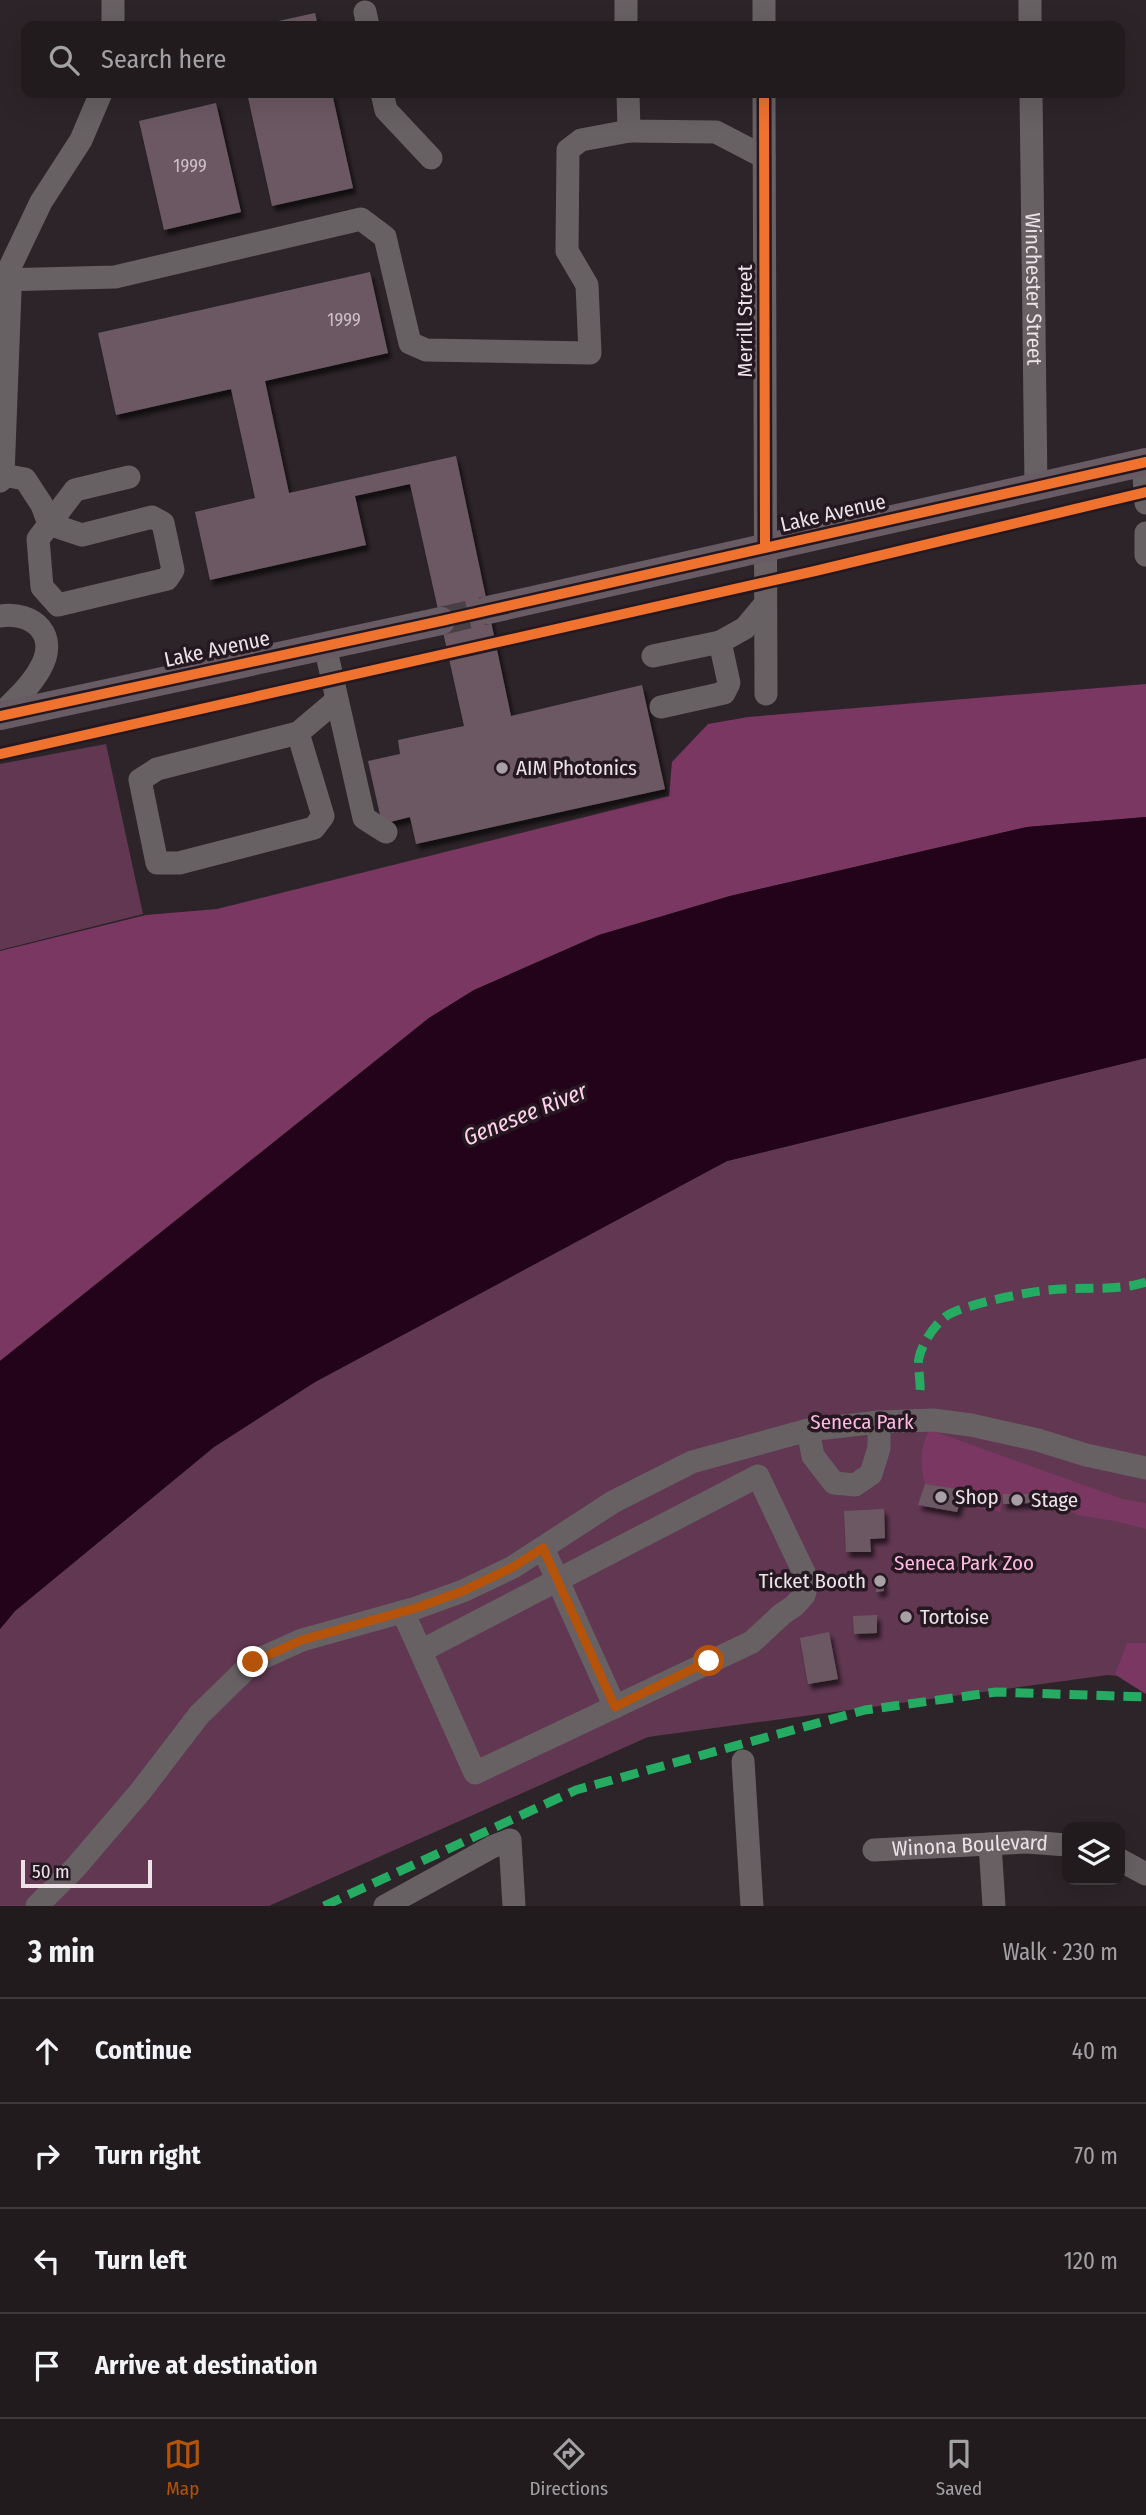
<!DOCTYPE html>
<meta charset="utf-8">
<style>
body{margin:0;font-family:"Fira Sans Condensed",sans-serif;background:#292427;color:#f1f3f6}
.controls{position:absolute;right:21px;bottom:21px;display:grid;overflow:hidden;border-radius:14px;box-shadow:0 7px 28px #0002}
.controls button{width:63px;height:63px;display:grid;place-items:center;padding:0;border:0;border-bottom:2px solid #3e393c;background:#211b1e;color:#f1f3f6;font:35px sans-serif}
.scale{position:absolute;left:21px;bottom:18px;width:131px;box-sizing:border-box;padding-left:7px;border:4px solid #ece2e8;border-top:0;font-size:19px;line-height:24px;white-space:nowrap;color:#ece2e8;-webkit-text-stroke:5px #251820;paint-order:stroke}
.stop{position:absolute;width:21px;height:21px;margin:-16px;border:5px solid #b45309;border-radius:50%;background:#fff}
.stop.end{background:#b45309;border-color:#fff;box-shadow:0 2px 7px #0008}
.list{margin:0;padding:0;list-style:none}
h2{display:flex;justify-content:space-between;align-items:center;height:91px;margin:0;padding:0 28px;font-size:30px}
h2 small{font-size:23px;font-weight:400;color:#a2a1a4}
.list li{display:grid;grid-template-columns:46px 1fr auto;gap:21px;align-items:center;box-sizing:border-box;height:105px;padding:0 28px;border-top:2px solid #3e393c}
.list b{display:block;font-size:26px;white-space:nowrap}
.list em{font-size:23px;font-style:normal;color:#a2a1a4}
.icon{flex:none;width:38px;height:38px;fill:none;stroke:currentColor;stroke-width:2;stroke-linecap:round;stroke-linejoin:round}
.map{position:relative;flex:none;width:1146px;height:1906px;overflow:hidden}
.search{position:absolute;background:#211b1e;box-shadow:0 7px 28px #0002;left:21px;right:21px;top:21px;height:77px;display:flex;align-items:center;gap:18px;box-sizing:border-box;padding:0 24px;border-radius:14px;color:#a2a1a4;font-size:26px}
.sheet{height:511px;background:#211b1e}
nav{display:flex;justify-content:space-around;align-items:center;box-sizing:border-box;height:98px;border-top:2px solid #3e393c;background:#211b1e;font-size:19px;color:#a2a1a4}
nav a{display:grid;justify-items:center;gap:4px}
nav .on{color:#b45309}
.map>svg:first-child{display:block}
</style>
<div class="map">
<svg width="1146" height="1906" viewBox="0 0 1146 1906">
<defs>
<filter id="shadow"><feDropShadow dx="3.5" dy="5.5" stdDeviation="2" flood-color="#0009"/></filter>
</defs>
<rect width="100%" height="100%" fill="#2c2428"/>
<path fill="#613751" d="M106 744 143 914 0 950V764Z
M1146 1058V1694L1117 1676 1108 1675 648 1737 269 1906H0V1629L15 1611 214 1447 315 1382 727 1161Z"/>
<path fill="#793762" d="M1146 684V817L1027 827 730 896 599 935 474 990 429 1018 0 1361V951L146 915 217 909 669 796 672 762 708 724 748 717Z
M928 1432H936L1123 1499 1146 1503V1529L1114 1521 1077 1515 1046 1498 1031 1499V1494H1003L1000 1512 959 1505 963 1490 925 1484C920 1465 920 1449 928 1432Z
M1127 1643H1146V1694L1115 1674Z"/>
<path fill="#230319" d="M1146 817V1058L727 1161 315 1382 214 1447 15 1611 0 1629V1361L429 1018 474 990 599 935 730 896 1027 827Z"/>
<path fill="#6c5964" filter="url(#shadow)" d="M315 13 318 26H260V25Z
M247 93H332L353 188 272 206Z
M216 103 241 212 164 230 139 121Z
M370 272 388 353 265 381 289 493 456 456 511 716 642 685 665 789 416 844 410 817 382 824 368 761 400 754 398 740 464 726 410 484 355 496 366 545 210 580 195 512 255 498 231 389 116 415 98 333Z
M925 1484 964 1490 957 1512 918 1505Z
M1003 1494H1031V1503L1003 1504Z
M884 1509 885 1538 870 1539 871 1552H846L844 1511Z
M876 1577H883L884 1591 876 1592Z
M877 1615V1633L854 1634 853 1616Z
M829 1632 838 1679 808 1684 800 1638Z"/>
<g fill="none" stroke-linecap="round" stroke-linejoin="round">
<path stroke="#494045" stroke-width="28" stroke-dasharray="28 14" stroke-linecap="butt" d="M441 621 488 610"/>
<g stroke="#676164" stroke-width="23">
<path d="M626 0V26"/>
<path d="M764 0V26"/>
<path d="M1030 0V26"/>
<path d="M365 12 368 26"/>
<path d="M113 26V0"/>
<path d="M382 93 386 110 431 158"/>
<path d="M628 93 629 131 716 132 764 157"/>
<path d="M764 93 766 694"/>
<path id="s1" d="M1031 93 1036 487"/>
<path d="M0 280 115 277 361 219 385 237 410 343 426 350 590 353 587 285 567 251 568 150 581 140 629 131"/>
<path d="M1143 462 1146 503"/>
<path d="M3 475 11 265 41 202 81 140 101 93"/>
<path d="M0 481 3 475 25 479 42 505 49 524"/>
<path d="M49 524 82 535 152 517 163 523 173 570 167 579 58 605 42 587 38 539 75 490 129 477"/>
<path d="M1146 533V555"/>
<path d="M0 616C35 611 59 636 40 669 30 687 14 701 0 715"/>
<path d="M325 646 364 818 386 832"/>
<path d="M653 656 720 642 745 628 765 604"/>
<path d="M661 707 724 693 729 683 720 642"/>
<path d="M298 733 323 816 314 828 179 863H157L140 780 157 769 298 733 337 700"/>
<path d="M808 1430 813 1456 834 1483 855 1485 871 1474 879 1448V1422"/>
<path d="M543 1548 615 1707"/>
<path d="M403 1612 475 1773 752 1642 782 1614 794 1606 804 1595 808 1581 758 1476 421 1651"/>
<path d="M743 1761 752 1906"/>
<path d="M990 1844 994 1906"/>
<path id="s2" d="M874 1850 1027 1842 1067 1845"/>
<path d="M1120 1860 1146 1874"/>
<path d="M37 1906 75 1868 140 1792 199 1715 253 1662 302 1640 416 1608 463 1591 513 1567 613 1502 692 1462 808 1430 879 1422 933 1420 971 1425 1038 1440 1086 1455 1146 1468"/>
<path d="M385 1906 492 1847 510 1840 514 1906"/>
</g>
<path stroke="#685b63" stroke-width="28" d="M488 610 1146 462
M0 716 441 621"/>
<path stroke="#26ab63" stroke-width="9" stroke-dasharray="18 9" stroke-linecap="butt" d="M920 1390C921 1380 917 1366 919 1358 922 1343 934 1326 945 1317 960 1305 1027 1292 1049 1290 1081 1286 1115 1292 1146 1282
M324 1906 576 1790 865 1710 996 1692 1146 1697"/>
<g stroke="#251820" stroke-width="15">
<path id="cycleway" d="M764 93 765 548
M0 716 441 621 1146 462
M0 754 815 571 1146 492"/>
</g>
<use href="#cycleway" stroke="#ef722f" stroke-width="10"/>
</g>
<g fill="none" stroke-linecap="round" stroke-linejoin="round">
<path stroke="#b45309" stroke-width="9" d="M253 1662 302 1640 416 1608 463 1591 513 1567 543 1548 615 1707 709 1661"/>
</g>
<g fill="#a9a0a5" stroke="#251820" stroke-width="2.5">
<circle cx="502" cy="768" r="7"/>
<circle cx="941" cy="1497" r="7"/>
<circle cx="1017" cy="1500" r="7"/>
<circle cx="880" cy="1581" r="7"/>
<circle cx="906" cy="1617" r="7"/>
</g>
<g text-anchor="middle" stroke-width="7" stroke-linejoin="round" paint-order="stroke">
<g font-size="18" fill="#ccc0c7">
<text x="190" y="172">1999</text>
<text x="344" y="326">1999</text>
</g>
<g font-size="21" fill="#ece2e8" stroke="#251820">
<text dy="7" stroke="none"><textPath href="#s1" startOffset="196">Winchester Street</textPath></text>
<text transform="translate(745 321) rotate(-90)" y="7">Merrill Street</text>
<text transform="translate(833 513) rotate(-13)" y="7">Lake Avenue</text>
<text transform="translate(217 649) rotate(-12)" y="7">Lake Avenue</text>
<text dy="7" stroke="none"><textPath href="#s2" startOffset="96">Winona Boulevard</textPath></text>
</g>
<g font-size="21" fill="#ece2e8" stroke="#251820" text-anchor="start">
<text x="516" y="775">AIM Photonics</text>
<text x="955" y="1504">Shop</text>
<text x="1031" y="1507">Stage</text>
<text x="866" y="1588" text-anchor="end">Ticket Booth</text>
<text x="920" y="1624">Tortoise</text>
</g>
<g font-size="21" fill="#fcbae1" stroke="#251820">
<text x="862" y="1429">Seneca Park</text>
<text x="964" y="1570">Seneca Park Zoo</text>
</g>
<g font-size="23" font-style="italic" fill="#ffd2ec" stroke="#251820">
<text transform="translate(525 1114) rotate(-22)" y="8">Genesee River</text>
</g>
</g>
</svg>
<div class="controls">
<button><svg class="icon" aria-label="layers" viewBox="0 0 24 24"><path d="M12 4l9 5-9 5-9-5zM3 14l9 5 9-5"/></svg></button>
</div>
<div class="scale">50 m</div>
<div class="stop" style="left:709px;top:1661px"></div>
<div class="stop end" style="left:253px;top:1662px"></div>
<div class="search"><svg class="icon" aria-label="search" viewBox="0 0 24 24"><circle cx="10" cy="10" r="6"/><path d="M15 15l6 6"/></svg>Search here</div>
</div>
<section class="sheet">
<h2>3 min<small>Walk · 230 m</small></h2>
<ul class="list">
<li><svg class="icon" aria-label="ahead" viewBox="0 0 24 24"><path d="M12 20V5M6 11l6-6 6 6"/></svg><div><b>Continue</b></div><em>40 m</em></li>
<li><svg class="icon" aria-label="right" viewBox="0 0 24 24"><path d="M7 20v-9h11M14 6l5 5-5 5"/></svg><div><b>Turn right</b></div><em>70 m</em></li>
<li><svg class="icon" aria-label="left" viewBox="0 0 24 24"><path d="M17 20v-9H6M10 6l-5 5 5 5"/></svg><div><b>Turn left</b></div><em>120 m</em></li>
<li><svg class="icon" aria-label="arrive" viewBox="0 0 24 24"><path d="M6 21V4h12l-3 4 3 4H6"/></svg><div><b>Arrive at destination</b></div></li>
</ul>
</section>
<nav>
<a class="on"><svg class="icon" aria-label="map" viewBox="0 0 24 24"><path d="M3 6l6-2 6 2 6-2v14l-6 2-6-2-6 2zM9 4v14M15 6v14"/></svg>Map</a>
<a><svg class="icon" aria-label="directions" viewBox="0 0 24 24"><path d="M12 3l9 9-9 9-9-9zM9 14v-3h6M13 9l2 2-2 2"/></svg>Directions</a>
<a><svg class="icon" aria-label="saved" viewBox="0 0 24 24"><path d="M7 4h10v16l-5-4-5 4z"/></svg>Saved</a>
</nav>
